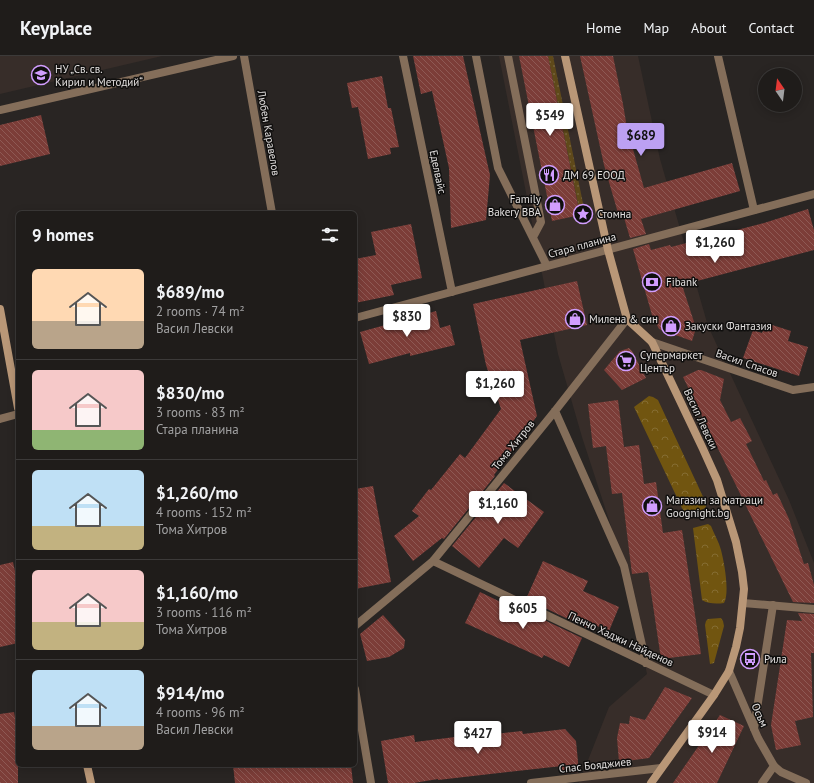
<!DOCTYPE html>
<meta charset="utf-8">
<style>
body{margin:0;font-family:"PT Sans",sans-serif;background:#272523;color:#f1f3f6;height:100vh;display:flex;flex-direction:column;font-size:15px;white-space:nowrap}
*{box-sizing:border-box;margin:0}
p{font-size:13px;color:#a1a1a2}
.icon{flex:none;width:22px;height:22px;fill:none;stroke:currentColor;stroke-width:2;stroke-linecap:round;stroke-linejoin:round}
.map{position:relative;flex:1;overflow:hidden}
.side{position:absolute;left:16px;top:155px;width:341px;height:556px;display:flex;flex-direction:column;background:#1f1c1a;border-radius:6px;box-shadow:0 2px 10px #0003,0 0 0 1px #3c3a39}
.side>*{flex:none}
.needle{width:26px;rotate:346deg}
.controls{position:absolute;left:758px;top:12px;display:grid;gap:8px}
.controls a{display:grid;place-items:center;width:44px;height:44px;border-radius:50%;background:#1f1c1a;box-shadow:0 2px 10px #0003,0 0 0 1px #3c3a39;font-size:20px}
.price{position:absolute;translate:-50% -34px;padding:0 9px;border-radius:4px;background:#fff;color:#222;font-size:13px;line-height:26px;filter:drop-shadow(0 1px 2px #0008)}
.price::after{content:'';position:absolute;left:50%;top:24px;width:12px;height:9px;margin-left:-6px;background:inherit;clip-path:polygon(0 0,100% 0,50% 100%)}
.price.active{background:#bca0f2;color:#111}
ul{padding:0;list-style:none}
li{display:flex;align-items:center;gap:12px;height:100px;padding:0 16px}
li+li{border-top:1px solid #3c3a39}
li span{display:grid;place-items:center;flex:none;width:112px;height:80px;border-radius:6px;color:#555}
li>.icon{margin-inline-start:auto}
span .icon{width:48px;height:48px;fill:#fffc;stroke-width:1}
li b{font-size:17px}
h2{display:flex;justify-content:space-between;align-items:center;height:48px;padding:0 16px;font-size:17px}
header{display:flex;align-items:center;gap:24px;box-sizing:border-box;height:56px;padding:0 20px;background:#1f1c1a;border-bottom:1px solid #3c3a39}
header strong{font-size:19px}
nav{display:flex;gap:22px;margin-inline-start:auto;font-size:14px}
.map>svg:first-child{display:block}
.built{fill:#372d29}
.grass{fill:url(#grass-dots)}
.forest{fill:url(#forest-crowns)}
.building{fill:url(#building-back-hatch)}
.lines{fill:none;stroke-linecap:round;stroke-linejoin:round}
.lane{stroke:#846e5a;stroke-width:8}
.street{stroke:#846e5a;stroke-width:8}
.secondary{stroke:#b99777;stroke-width:8}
.labels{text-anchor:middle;stroke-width:3;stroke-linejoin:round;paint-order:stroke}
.poi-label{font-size:11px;fill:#e2dfde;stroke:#100f0e;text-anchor:start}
.street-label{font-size:11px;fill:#e2dfde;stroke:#100f0e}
</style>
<header>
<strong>Keyplace</strong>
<nav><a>Home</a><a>Map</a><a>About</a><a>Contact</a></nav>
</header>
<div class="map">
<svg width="814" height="727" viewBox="0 0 814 727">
<defs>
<pattern id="grass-dots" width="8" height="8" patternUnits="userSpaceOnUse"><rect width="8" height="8" fill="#5f491a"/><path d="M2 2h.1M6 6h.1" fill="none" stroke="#76633b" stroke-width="1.8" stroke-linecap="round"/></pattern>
<pattern id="forest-crowns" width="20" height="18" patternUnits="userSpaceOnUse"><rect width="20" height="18" fill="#715510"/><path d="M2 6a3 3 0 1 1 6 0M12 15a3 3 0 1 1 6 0" fill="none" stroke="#856d32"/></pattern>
<pattern id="building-back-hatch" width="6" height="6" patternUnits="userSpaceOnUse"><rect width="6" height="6" fill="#7c3d38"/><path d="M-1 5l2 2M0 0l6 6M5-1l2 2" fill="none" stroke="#8e5954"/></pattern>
</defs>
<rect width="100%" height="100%" fill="#292523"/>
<path class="built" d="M0 0H162L0 38Z
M499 0H638L660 103 708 270 789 444 814 507V727H579L609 651 647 618 624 510 582 381 558 298Z"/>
<path class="grass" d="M548 0H553L587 167 582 168Z"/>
<path class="forest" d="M649 340 653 341 658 344 705 445 706 451C701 456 692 458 685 457L682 452 634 351Z
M708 468 711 470C714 478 719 486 721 494 724 506 730 536 724 547 717 548 708 548 702 544L693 472Z
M721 562 723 565 724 570 714 607 710 608 705 569 706 565 708 563Z"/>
<path class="building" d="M413 0H463L490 119 486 164 451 172 449 112 432 35 421 38Z
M519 0H548L580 159 552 165Z
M580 0H613L623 48 627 72 644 132 732 107 740 135 641 163 646 178 630 182 622 155 618 157 604 109Z
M382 20 388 52H391L399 91 390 92 391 98 368 103 358 51 352 52 347 27Z
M41 59 50 98 0 110V69Z
M808 153 814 174V194L682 229 696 272 692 285 659 273 652 259 633 193 649 188 651 194 670 189 671 191 764 167Z
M411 168 422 222 391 229 394 239 355 247V203L376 199 371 176Z
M577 225 587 269 520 284 537 360 494 419 495 420 444 483 442 482 413 505 394 480 419 460 412 455 429 433 431 434 460 398 465 402 501 353 486 309 473 248Z
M436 255 440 272 450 269 455 289 410 300V297L369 308 360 276Z
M766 267 791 275 788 285 808 291 799 320 743 302 753 274 762 277Z
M629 292 632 295 646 322 622 334 604 314 620 295Z
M698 314H701L724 323 720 344 731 366 740 362 752 385 746 388 764 425 766 424 773 439 777 437 789 463 804 508 808 507 814 529V547L793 546 683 321Z
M618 344 624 391 639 389 644 428 656 426 663 477 682 474 701 598 661 603 648 516 632 518 622 437 612 438 606 390 593 392 588 348Z
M504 427 544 456 518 492 504 482 479 512 452 490Z
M373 430 391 526 355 533V433Z
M543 505 588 525 583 535 619 551 609 575 590 567 587 572 526 543Z
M13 506 18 529V587L0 591V509Z
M480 536 517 554 521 555V553L582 582 569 611 544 599 542 602 465 567Z
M798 557 814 558V597H811L813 661 795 665 801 689 776 694 771 669 787 564 802 565Z
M383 559 405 584 404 592 389 601 367 605 360 578Z
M665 631 692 642 649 702 619 706 617 682 620 667 629 668 630 660 645 664Z
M14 656 18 677V727H0V658Z
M720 659 744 670 717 727H673Z
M565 673 576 685 579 716 562 718V710L438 724V723L414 727H388L381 685 414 679 415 686 487 677V679L522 675 523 678Z
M233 709H257V712L286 709H351L353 727H235Z"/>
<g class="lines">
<path class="lane" d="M476 0 498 112 547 210
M508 0 541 166 533 181
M718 0 754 154
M754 672 773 549
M774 710 781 716 806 727"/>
<path class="street" d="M244 0 272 157
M403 0 452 236
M0 54 233 0
M355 262 814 138
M652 286 793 334 814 331
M555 355 624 510 646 607
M0 363 18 358
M433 505 714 639
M743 547 814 553
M355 570 433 505 555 355 627 263
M729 615 758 682 774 710 762 727
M355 633 371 727
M531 727 661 712"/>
<path class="secondary" d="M565 0 608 194 627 263 652 286 703 393 717 424 736 486 742 516 744 533 740 572 736 591 729 615 714 639 651 727
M0 253 18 352
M87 709 91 727"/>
</g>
<defs>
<symbol id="school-ring" viewBox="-11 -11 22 22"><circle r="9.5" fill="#100f0e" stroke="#d19dfe" stroke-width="1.5"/><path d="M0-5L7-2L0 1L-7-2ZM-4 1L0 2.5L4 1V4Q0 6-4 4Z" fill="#d19dfe"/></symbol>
<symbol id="restaurant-ring" viewBox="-11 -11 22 22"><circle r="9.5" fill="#100f0e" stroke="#d19dfe" stroke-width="1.5"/><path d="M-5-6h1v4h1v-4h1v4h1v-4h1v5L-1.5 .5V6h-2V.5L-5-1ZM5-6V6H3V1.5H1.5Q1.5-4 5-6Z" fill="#d19dfe"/></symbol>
<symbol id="shop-ring" viewBox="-11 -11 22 22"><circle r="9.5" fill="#100f0e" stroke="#d19dfe" stroke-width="1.5"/><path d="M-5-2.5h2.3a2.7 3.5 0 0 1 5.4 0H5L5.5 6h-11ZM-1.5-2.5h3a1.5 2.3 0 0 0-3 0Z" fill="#d19dfe"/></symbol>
<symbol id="sight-ring" viewBox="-11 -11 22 22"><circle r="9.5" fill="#100f0e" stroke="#d19dfe" stroke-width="1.5"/><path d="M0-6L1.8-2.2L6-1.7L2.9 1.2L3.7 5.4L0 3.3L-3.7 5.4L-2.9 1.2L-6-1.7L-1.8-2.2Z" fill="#d19dfe"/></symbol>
<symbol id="bank-ring" viewBox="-11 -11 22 22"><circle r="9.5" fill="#100f0e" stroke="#d19dfe" stroke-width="1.5"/><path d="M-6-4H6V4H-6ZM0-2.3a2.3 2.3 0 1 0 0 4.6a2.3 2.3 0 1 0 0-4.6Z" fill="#d19dfe"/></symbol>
<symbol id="supermarket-ring" viewBox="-11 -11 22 22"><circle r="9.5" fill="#100f0e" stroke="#d19dfe" stroke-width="1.5"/><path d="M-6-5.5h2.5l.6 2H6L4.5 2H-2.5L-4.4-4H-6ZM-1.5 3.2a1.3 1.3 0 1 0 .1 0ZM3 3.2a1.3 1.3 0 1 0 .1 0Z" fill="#d19dfe"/></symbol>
<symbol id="bus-ring" viewBox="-11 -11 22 22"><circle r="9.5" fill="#100f0e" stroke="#d19dfe" stroke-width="1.5"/><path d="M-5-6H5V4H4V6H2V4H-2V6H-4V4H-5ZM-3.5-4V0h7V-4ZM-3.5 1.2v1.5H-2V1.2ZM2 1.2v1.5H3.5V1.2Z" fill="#d19dfe"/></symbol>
</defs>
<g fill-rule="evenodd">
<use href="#school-ring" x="30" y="8" width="22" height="22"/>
<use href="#restaurant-ring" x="538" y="108" width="22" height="22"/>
<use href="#shop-ring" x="544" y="138" width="22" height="22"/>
<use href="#sight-ring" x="572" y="147" width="22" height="22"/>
<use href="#bank-ring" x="641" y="215" width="22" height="22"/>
<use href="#shop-ring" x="564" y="252" width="22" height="22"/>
<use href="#shop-ring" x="660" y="259" width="22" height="22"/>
<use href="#supermarket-ring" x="615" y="294" width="22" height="22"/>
<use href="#shop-ring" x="641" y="439" width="22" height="22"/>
<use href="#bus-ring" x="739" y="592" width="22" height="22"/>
</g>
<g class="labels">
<g class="poi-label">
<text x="55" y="17">НУ „Св. св.<tspan x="55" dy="13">Кирил и Методий“</tspan></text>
<text x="563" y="123">ДМ 69 ЕООД</text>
<text x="541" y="147" text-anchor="end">Family<tspan x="541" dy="13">Bakery BBA</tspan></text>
<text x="597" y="162">Стомна</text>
<text x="666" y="230">Fibank</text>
<text x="589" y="267">Милена &amp; син</text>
<text x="685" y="274">Закуски Фантазия</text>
<text x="640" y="303">Супермаркет<tspan x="640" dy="13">Център</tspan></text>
<text x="666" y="448">Магазин за матраци<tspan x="666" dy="13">Goognight.bg</tspan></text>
<text x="764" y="607">Рила</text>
</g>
<g class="street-label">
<text transform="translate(269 77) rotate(80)" y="4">Любен Каравелов</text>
<text transform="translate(438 116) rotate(78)" y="4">Еделвайс</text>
<text transform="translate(582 189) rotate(-15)" y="4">Стара планина</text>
<text transform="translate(747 307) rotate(19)" y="4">Васил Спасов</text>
<text transform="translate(701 363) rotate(65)" y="4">Васил Левски</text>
<text transform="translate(513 389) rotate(-51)" y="4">Тома Хитров</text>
<text transform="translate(621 583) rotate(25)" y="4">Пенчо Хаджи Найденов</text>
<text transform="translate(760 659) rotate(66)" y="4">Осъм</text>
<text transform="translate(595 709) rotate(-6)" y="4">Спас Бояджиев</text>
</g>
</g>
</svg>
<div class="controls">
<a><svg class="needle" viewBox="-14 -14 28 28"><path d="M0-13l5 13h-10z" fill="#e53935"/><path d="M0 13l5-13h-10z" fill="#a1a1a2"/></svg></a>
</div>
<b class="price" style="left:550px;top:81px">$549</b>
<b class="price active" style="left:641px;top:101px">$689</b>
<b class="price" style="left:715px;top:208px">$1,260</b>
<b class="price" style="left:407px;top:282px">$830</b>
<b class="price" style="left:495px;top:349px">$1,260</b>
<b class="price" style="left:498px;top:469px">$1,160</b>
<b class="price" style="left:523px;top:574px">$605</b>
<b class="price" style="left:712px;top:698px">$914</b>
<b class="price" style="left:478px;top:699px">$427</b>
<section class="side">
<h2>9 homes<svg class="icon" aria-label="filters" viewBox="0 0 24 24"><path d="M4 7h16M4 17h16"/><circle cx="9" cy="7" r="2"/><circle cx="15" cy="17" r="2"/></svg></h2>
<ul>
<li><span style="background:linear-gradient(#ffd9b3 65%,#b9a48a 0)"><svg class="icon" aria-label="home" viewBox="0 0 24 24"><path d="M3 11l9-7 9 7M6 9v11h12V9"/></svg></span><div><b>$689/mo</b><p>2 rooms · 74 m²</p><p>Васил Левски</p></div></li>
<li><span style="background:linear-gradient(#f6c9c9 75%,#8fb573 0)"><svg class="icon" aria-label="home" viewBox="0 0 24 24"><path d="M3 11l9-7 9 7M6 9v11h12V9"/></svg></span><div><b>$830/mo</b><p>3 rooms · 83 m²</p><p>Стара планина</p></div></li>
<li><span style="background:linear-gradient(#bfe0f5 70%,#c2b280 0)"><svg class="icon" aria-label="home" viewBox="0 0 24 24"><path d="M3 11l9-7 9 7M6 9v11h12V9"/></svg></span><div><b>$1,260/mo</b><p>4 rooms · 152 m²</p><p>Тома Хитров</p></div></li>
<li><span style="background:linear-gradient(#f6c9c9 65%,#c2b280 0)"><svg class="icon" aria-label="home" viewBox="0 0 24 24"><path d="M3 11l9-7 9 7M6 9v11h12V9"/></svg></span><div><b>$1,160/mo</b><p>3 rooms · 116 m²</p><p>Тома Хитров</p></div></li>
<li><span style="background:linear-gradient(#bfe0f5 70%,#b9a48a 0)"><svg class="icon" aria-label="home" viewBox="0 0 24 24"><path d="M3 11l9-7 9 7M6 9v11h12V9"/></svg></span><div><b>$914/mo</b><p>4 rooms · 96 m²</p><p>Васил Левски</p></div></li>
</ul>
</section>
</div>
